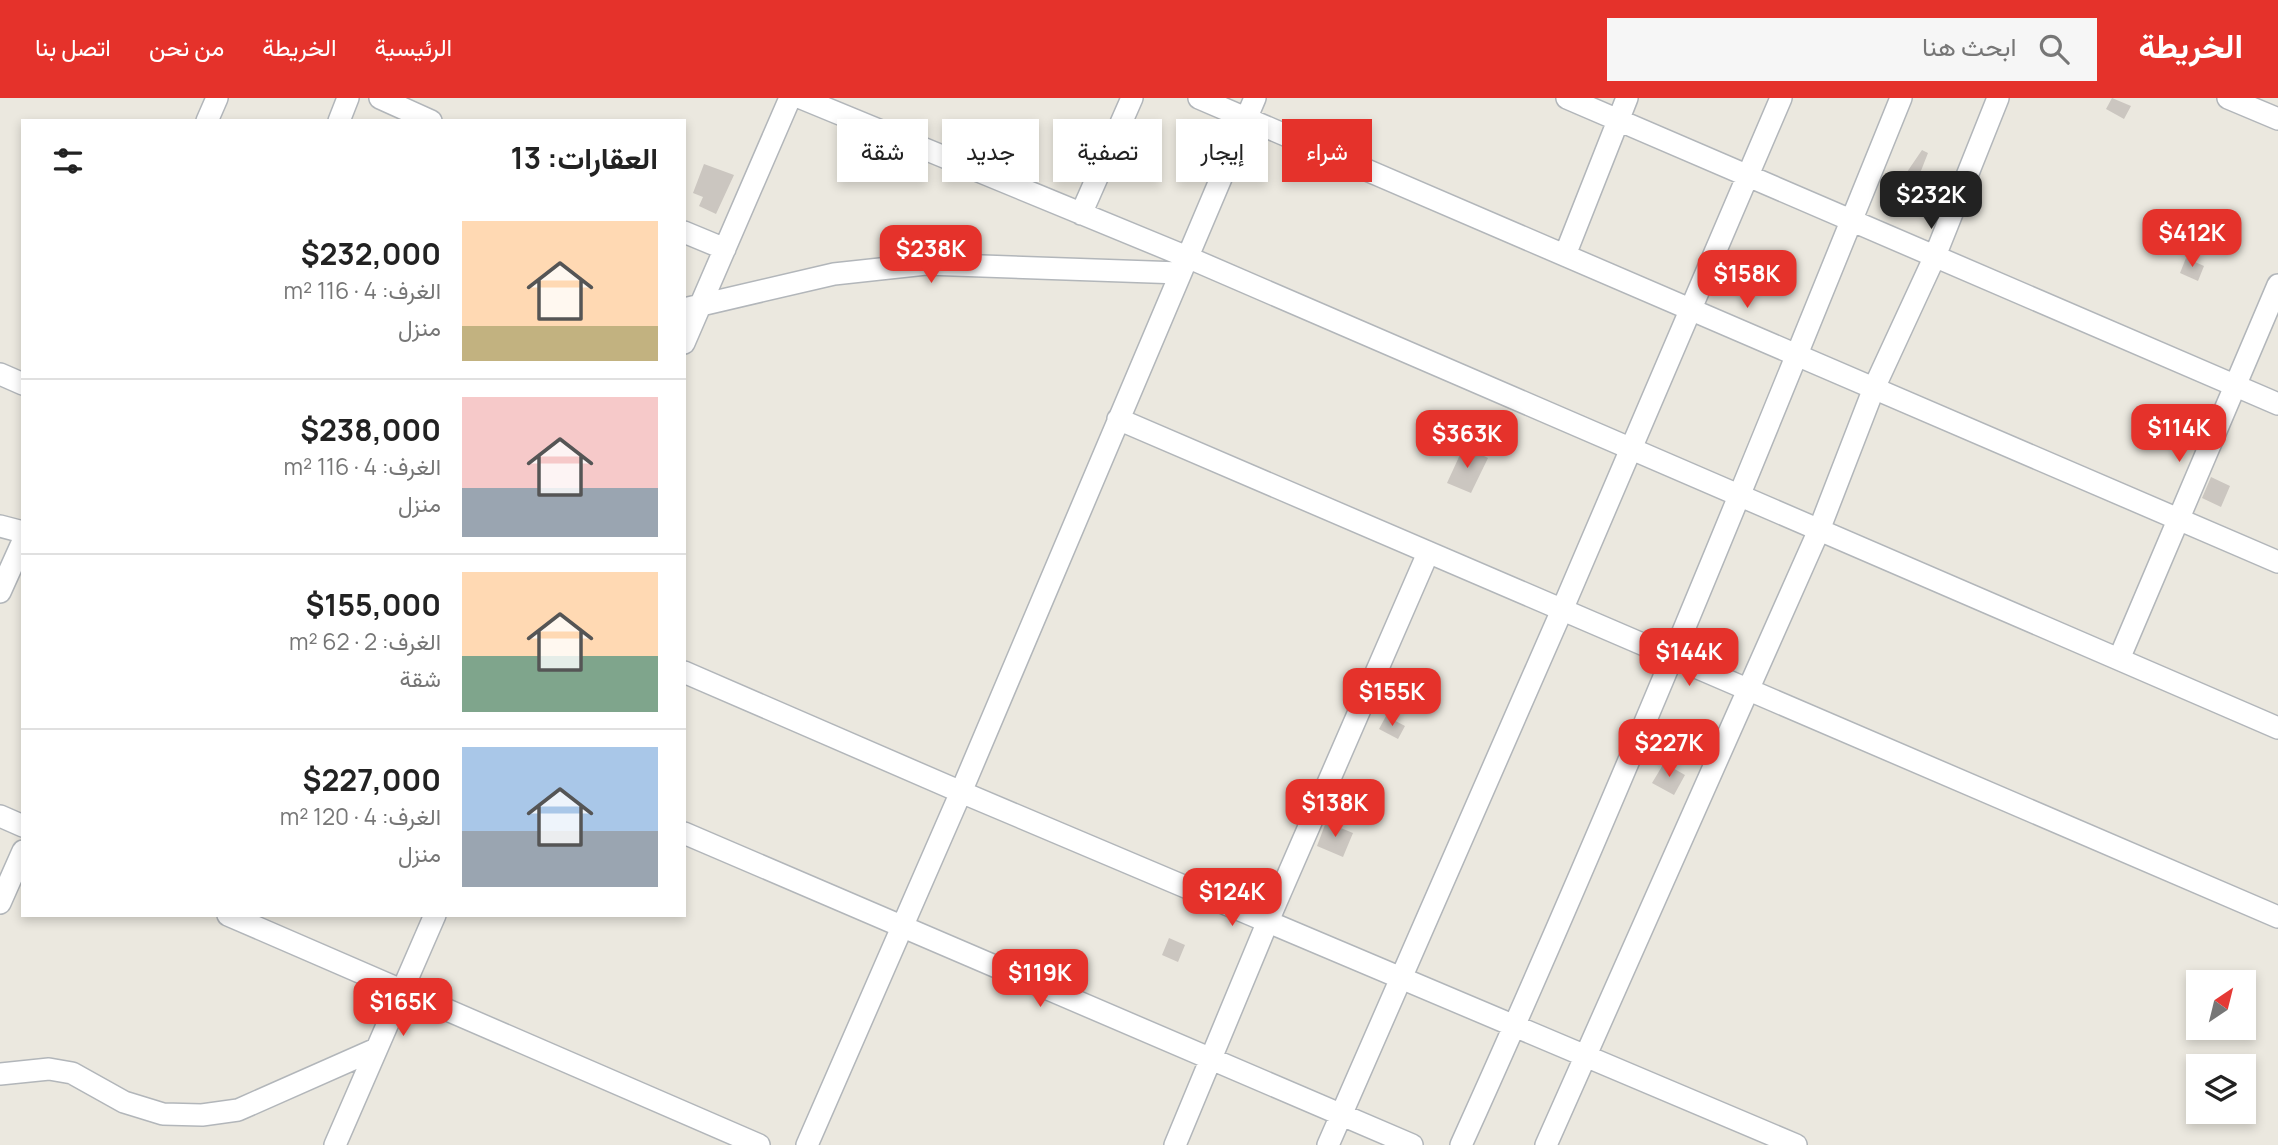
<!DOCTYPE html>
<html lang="ar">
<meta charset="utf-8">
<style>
body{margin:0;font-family:Manrope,Vazirmatn,sans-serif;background:#f6f6f6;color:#222;direction:rtl;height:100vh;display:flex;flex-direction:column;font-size:26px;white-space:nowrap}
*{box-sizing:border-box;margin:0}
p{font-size:23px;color:#767676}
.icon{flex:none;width:38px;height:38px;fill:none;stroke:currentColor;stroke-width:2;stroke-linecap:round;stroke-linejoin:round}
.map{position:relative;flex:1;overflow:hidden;direction:ltr}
.side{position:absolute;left:21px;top:21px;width:665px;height:798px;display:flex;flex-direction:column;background:#fff;border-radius:0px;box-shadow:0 4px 10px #0003;direction:rtl}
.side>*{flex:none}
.banner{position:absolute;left:707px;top:21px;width:665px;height:63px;direction:rtl;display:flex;gap:14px}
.needle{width:46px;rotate:35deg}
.controls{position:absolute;left:2186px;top:872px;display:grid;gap:14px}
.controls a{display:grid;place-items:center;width:70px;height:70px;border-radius:0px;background:#fff;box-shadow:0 4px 10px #0003;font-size:35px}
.price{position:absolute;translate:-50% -60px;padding:0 16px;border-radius:14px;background:#e5322b;color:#fff;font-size:23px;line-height:46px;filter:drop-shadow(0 2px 4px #0008)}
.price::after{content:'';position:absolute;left:50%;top:42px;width:21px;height:16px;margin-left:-10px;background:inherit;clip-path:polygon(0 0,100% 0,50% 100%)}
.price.active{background:#222;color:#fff}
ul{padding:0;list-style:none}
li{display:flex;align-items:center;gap:21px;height:175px;padding:0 28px}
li+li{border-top:2px solid #e0e0e0}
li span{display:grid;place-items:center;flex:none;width:196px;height:140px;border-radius:0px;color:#555}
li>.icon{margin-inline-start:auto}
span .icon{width:84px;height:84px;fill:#fffc;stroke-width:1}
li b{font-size:30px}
h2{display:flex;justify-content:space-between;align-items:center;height:84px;padding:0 28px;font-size:30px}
.chip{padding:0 24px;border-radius:0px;background:#fff;box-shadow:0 4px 10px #0003;font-size:24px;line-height:63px}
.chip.active{background:#e5322b;color:#fff}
header{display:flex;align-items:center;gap:42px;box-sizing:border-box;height:98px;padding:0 35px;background:#e5322b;color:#fff}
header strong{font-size:33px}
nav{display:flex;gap:38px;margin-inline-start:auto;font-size:24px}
.search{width:490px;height:63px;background:#f6f6f6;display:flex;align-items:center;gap:18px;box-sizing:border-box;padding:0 24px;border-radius:0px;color:#767676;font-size:26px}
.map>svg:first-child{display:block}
.building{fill:#cbc6c0}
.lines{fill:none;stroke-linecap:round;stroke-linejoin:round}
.minor-casing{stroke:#b2b6ba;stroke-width:24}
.minor{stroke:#fff;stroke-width:21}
</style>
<header>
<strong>الخريطة</strong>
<div class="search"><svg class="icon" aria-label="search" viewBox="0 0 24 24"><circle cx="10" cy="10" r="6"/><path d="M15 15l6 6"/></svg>ابحث هنا</div>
<nav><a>الرئيسية</a><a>الخريطة</a><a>من نحن</a><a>اتصل بنا</a></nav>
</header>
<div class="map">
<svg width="2278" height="1047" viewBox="0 0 2278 1047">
<rect width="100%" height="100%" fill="#ebe8df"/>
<path class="building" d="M2112 0 2131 8 2124 21 2106 11Z
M1922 52 1928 55 1915 88 1918 91 1907 106 1892 96Z
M704 66 734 77 716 116 699 108 703 99 693 95Z
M2186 160 2204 168 2198 183 2180 175Z
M1464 348 1488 360 1471 395 1447 385Z
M2211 379 2230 388 2221 409 2202 400Z
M1386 618 1405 628 1398 641 1379 631Z
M1664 665 1685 677 1674 697 1652 685Z
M1326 724 1353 735 1343 759 1317 748Z
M1169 840 1185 847 1178 864 1162 857Z"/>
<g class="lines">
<defs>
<path id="minor" d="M380 0 431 23
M801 0 1187 159 2278 630
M1199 0 2278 464
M1567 0 2278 306
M2228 0 2278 21
M207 23 217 0
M339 23 348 0
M1081 116 1132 0
M684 134 725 151
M1565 157 1627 0
M684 211 834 176 926 166 1180 175
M684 245 790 0
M0 276 23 286
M1118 321 2278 819
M0 428 23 434
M0 494 23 443
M2119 561 2278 187
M684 574 961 694 1796 1047
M0 718 23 728
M684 735 1412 1047
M0 805 23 753
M228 817 759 1047
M0 976 49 971 72 975 124 1004 163 1016 202 1017 238 1012 376 951
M335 1047 435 817
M807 1047 961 694 1255 0
M1175 1047 1268 823 1428 455
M1328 1047 1562 512 1781 0
M1461 1047C1617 702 1759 351 1901 0
M1546 1047 1819 432 1874 290 1935 158 1998 0"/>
</defs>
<use href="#minor" class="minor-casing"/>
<use href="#minor" class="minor"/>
</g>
</svg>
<div class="controls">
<a><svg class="needle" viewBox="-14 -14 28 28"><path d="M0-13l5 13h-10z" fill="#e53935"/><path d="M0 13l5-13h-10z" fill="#767676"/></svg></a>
<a><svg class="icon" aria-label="layers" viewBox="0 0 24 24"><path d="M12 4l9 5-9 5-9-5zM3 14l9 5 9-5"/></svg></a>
</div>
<b class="price active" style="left:1931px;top:133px">$232K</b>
<b class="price" style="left:2192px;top:171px">$412K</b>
<b class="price" style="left:931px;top:187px">$238K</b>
<b class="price" style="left:1747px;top:212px">$158K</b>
<b class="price" style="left:2179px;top:366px">$114K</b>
<b class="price" style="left:1467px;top:372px">$363K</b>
<b class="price" style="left:1689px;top:590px">$144K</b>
<b class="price" style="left:1392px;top:630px">$155K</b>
<b class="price" style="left:1669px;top:681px">$227K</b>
<b class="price" style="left:1335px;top:741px">$138K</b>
<b class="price" style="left:1232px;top:830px">$124K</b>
<b class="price" style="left:1040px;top:911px">$119K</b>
<b class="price" style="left:403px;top:940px">$165K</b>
<div class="banner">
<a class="chip active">شراء</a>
<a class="chip">إيجار</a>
<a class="chip">تصفية</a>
<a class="chip">جديد</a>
<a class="chip">شقة</a>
</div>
<section class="side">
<h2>العقارات: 13<svg class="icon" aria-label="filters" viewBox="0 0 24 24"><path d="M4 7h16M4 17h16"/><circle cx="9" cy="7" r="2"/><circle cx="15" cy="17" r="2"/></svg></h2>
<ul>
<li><span style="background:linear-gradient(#ffd9b3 75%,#c2b280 0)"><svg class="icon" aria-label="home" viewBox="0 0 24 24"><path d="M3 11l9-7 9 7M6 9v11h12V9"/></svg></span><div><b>$232,000</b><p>الغرف: 4 · 116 m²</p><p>منزل</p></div></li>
<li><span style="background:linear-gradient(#f6c9c9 65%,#9aa5b1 0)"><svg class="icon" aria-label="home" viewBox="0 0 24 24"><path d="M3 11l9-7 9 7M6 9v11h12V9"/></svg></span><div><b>$238,000</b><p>الغرف: 4 · 116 m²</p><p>منزل</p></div></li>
<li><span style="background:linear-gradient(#ffd9b3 60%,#7fa58c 0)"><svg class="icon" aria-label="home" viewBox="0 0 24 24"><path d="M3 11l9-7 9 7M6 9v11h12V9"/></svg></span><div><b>$155,000</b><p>الغرف: 2 · 62 m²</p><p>شقة</p></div></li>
<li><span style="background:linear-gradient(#a9c7e8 60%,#9aa5b1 0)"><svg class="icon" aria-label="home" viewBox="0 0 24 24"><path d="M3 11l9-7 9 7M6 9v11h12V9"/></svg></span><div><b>$227,000</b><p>الغرف: 4 · 120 m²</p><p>منزل</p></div></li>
</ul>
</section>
</div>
